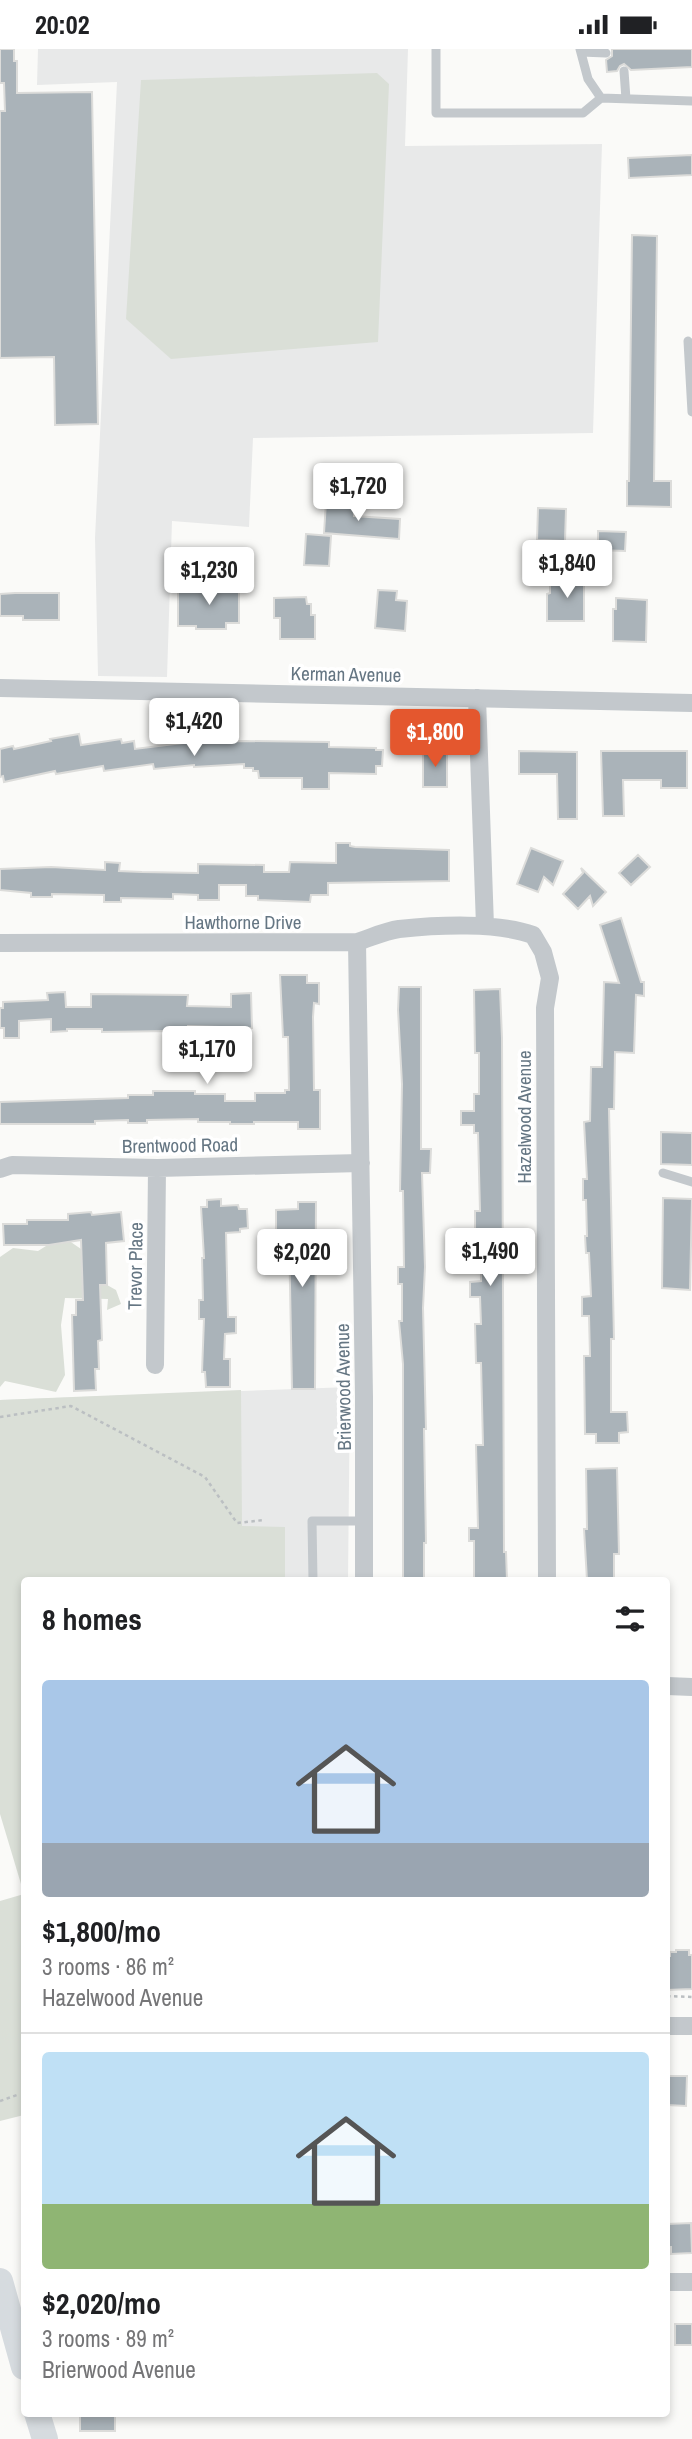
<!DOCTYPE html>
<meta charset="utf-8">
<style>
body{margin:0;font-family:"Archivo Narrow",sans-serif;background:#f6f6f6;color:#202124;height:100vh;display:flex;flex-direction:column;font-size:26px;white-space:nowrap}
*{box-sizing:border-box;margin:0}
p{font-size:23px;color:#757577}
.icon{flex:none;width:38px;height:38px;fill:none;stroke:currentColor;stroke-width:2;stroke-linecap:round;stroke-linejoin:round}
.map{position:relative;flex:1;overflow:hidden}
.side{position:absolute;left:21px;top:1528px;width:649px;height:840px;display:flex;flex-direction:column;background:#fff;border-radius:7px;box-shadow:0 4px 10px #0003}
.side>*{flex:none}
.price{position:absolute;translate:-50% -60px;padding:0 16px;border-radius:7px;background:#fff;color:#222;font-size:23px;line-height:46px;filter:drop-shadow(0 2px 4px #0008)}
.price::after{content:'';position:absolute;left:50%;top:42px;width:21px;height:16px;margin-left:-10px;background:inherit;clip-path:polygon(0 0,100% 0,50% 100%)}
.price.on{background:#e4572e;color:#fff}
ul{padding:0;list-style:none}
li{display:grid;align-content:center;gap:14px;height:371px;padding:0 21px}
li+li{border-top:2px solid #e0e0e0}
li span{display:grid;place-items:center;height:217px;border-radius:7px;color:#555}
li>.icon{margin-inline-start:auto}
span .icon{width:126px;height:126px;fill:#fffc;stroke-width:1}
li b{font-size:30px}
h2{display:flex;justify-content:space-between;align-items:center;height:84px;padding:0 21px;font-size:30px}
.status{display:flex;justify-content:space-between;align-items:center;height:49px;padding:0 35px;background:#fff;direction:ltr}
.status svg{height:19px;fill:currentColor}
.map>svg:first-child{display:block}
.built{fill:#e8e9e9}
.green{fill:#dadfd7}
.building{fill:#aab3b9;stroke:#dcdcda;stroke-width:2}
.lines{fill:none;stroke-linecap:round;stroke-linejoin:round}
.path{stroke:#bbbfc2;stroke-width:2.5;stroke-dasharray:3.5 3.5;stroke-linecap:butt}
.lane{stroke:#c3c8cc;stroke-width:9}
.street{stroke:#c3c8cc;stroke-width:18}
.secondary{stroke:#d6dbdf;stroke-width:26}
.labels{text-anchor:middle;stroke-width:7;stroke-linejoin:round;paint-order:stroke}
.street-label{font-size:19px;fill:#657683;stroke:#fff}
</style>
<div class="status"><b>20:02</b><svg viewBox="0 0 49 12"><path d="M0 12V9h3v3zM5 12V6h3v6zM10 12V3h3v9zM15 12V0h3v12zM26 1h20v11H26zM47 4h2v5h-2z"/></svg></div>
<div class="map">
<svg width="692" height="2390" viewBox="0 0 692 2390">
<rect width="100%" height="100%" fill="#fafaf8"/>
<path class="built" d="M38 0H408L405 97 602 95 593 384 253 389 249 478 172 472 167 628 98 627 95 489 117 33 37 36Z
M350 1338 348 1531H24V1736L0 1739V1351Z"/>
<path class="green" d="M377 24 389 35 378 293 171 310 126 270 141 31Z
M62 1187 81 1200 83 1237 107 1236 116 1241 121 1255 107 1261 108 1250 65 1249 61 1276 65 1326 56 1343 5 1332 0 1338V1208L13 1199 38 1202Z
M241 1341 242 1477 285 1478V1531H24V2066L0 2072V1852L24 1845 0 1765V1351Z"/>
<path class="building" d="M0 0H14V12H17V44L92 43 98 375 55 376 54 308 0 309V62H5L4 34H0Z
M612 0H692V18L631 21 624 15 620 17 617 22 607 23 606 11 612 7Z
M692 106V126L629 129 628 109Z
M632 186 657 187 654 432H671V458L627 457V432H629Z
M326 453 354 455V467L400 470 399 490 324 484Z
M538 459 566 460 565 492 537 491Z
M598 482 626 483 625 502 598 501Z
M306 485 331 487 329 517 304 516Z
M566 527H584V572H547V545L550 544V534H566Z
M212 534H239V574H226V580H196V577H178V540L212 541Z
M378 541 397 542 396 551 407 552 405 582 375 579Z
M15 544H59V571H23V567H0V545Z
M306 548 307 555H311V566H315V590H280V569H274V549Z
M616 549 647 551 646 593 613 592V560H616Z
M79 685 81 696 121 690 122 694 134 692 135 700 183 694 245 692 329 693V698L376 699V701H383L382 717H376V725L329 724V740H302V729H259L258 722H253V719H244V715L194 718V716L154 720 153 715 104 722 103 717 56 725 55 722 4 733 3 727 0 728V700L13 697 14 700 51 692 50 690Z
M423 702H447V738H423Z
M519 702 577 703V770H558L557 725H519Z
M601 702H687V739H661V731H623L624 767H603Z
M336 794H350V797L355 798 449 801V832L328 834V846H311L310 853 258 851V847H246V836H219V851H198V846L173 845V850L121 849V853H104V846L52 845V848H31V844L0 841V820L51 818 105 821V813L120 814 119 822 142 823 198 824V815L264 816V823H289L290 813 336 814Z
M531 799 563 812 553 836 544 828 538 843 517 835Z
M638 806 650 818 631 836 619 824Z
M581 819 606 843 593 857 590 847 578 860 563 845 583 824Z
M621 869 641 933H644V947L636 946 634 1004 615 1003 614 1060H609L614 1290H611V1363H627L628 1383 619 1384V1394H596V1385H585L584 1307H590L589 1267H582V1248L591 1247 589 1204H586L585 1187H587L586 1151H583V1130H587L584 1073 590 1072 591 1018H602L604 933 619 934 600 876Z
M280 926H307V934H319V955L314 954 313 968 314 1041H320V1080H298V1073H254V1075H230V1073H198V1070L147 1071V1074H128V1071L95 1072V1075H0V1053L128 1049V1046H153V1042H195V1045H225V1052H255V1044H285V1041H289L288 988H283Z
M399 938H421V1100H431L430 1124H422L425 1218 423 1259 426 1380H424L426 1494H424V1531H403V1315L399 1272H402V1235H398V1218H404L403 1142H400L402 1035 398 961Z
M500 940 502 989 504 1503H506L507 1531H474V1492H469V1479H478L476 1396H483L481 1314H476L475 1275H481L480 1248H470V1233L481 1232V1199H475V1162H480L478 1084H474V1076H461V1062H474V1045H479V1004H475L474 941Z
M65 943 66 958H91V945L188 946 187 957 231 958V945L251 944 252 979 218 980V978L188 977V987L169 986V982L102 983V980H67V982L51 983V970L19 972V989H4V979H0V959H3V953L48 951 47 944Z
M661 1083 692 1084V1116L661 1115Z
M663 1149 692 1150 690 1241 662 1239Z
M221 1150V1157L238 1156 239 1160H247L248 1179 240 1180V1183L226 1184 228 1268H236V1284L225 1285 224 1310H230V1338H206L205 1323H202L204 1270H199V1251H203L202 1209H204L201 1158H207V1151Z
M298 1153H316L315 1340H292L289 1185H276V1161L298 1160Z
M91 1163 92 1166 121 1163 124 1192 106 1194 107 1236H100L102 1291 98 1292 99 1320H95L96 1341 74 1342 72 1266H76V1251H83L81 1191 49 1196H4L3 1175H27V1171H68V1165Z
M617 1419 619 1505H614V1531H587L584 1480H587L586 1420Z
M676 1901H689V1906H692V1940L667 1941V1907H670V1903H676Z
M667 2027H687L686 2057 667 2056Z
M691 2174 692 2204 671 2205V2198H667V2175Z
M675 2275H692V2296H675Z
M80 2364H115V2382H80Z"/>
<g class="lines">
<path class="path" d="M0 1368 71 1357 205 1428 237 1474 264 1471
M667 1947 692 1948
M0 2052 17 2046"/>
<path class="lane" d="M436 0V64H583L601 49 588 30 580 0
M581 3 606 4
M624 22 626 50
M601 49 692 52
M688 292 692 363
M663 1124 692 1133
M313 1531 312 1472H365"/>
<path class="street" d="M0 639 692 654
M477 649 485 877
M357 893 364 1348V1531
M0 894 357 893C370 889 385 882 399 880 437 876 498 873 533 886L543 903 550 929 545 959 547 1531
M0 1120 12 1116 157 1119 361 1114
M155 1316 157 1119
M667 1637 692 1638
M667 1977H692
M667 2233H692"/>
<path class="secondary" d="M0 2232 24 2318
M37 2364 45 2390"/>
</g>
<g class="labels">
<g class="street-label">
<text transform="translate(346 625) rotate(1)" y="7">Kerman Avenue</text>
<text x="243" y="880">Hawthorne Drive</text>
<text transform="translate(524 1068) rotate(-90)" y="7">Hazelwood Avenue</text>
<text transform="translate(180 1096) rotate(-1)" y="7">Brentwood Road</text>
<text transform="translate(135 1217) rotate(-89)" y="7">Trevor Place</text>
<text transform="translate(343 1338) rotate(-91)" y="7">Brierwood Avenue</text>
</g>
</g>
</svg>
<b class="price" style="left:358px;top:474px">$1,720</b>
<b class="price" style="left:567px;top:551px">$1,840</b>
<b class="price" style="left:209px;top:558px">$1,230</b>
<b class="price" style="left:194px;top:709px">$1,420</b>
<b class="price on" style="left:435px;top:720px">$1,800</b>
<b class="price" style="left:207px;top:1037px">$1,170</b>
<b class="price" style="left:490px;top:1239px">$1,490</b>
<b class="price" style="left:302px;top:1240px">$2,020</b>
<section class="side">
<h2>8 homes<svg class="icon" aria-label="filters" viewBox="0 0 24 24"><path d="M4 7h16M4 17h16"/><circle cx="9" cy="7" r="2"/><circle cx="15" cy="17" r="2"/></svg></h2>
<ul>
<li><span style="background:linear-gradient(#a9c7e8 75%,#9aa5b1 0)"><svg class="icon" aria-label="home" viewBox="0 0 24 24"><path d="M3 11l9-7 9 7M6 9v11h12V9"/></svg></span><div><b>$1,800/mo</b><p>3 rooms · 86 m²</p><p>Hazelwood Avenue</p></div></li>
<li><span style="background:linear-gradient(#bfe0f5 70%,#8fb573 0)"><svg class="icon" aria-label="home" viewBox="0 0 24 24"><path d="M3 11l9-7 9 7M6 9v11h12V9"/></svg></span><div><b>$2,020/mo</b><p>3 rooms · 89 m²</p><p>Brierwood Avenue</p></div></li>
</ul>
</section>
</div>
